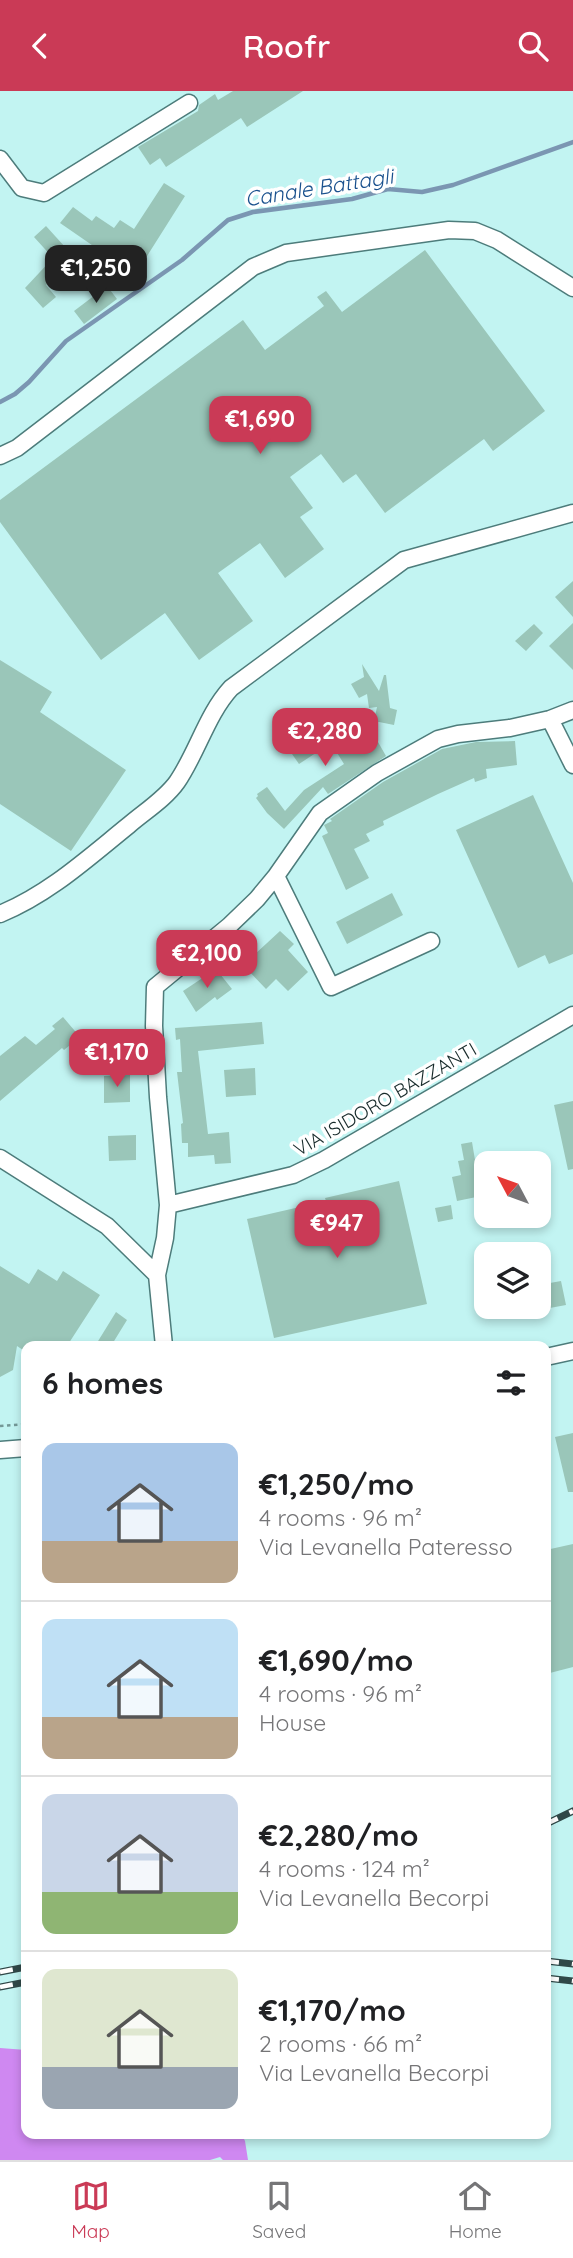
<!DOCTYPE html>
<meta charset="utf-8">
<style>
body{margin:0;font-family:Quicksand,sans-serif;background:#f2f2f2;color:#202124;height:100vh;display:flex;flex-direction:column;font-size:26px;white-space:nowrap}
*{box-sizing:border-box;margin:0}
p{font-size:23px;color:#757577}
.icon{flex:none;width:38px;height:38px;fill:none;stroke:currentColor;stroke-width:2;stroke-linecap:round;stroke-linejoin:round}
.map{position:relative;flex:1;overflow:hidden}
.side{position:absolute;left:21px;top:1250px;width:530px;height:798px;display:flex;flex-direction:column;background:#fff;border-radius:14px;box-shadow:0 4px 10px #0003}
.side>*{flex:none}
.needle{width:46px;rotate:311deg}
.fabs{position:absolute;left:474px;top:1060px;display:grid;gap:14px}
.fabs a{display:grid;place-items:center;width:77px;height:77px;border-radius:14px;background:#fff;box-shadow:0 4px 10px #0003;font-size:35px}
.price{position:absolute;translate:-50% -60px;padding:0 16px;border-radius:14px;background:#ca3a56;color:#fff;font-size:23px;line-height:46px;filter:drop-shadow(0 2px 4px #0008)}
.price::after{content:'';position:absolute;left:50%;top:42px;width:21px;height:16px;margin-left:-10px;background:inherit;clip-path:polygon(0 0,100% 0,50% 100%)}
.price.selected{background:#222;color:#fff}
ul{padding:0;list-style:none}
li{display:flex;align-items:center;gap:21px;height:175px;padding:0 21px}
li+li{border-top:2px solid #e0e0e0}
li span{display:grid;place-items:center;flex:none;width:196px;height:140px;border-radius:14px;color:#555}
li>.icon{margin-inline-start:auto}
span .icon{width:84px;height:84px;fill:#fffc;stroke-width:1}
li b{font-size:30px}
h2{display:flex;justify-content:space-between;align-items:center;height:84px;padding:0 21px;font-size:30px}
header{display:flex;justify-content:space-between;align-items:center;height:91px;padding:0 21px;background:#ca3a56;color:#fff;font-size:32px;font-weight:600}
.dock{display:flex;justify-content:space-around;align-items:center;height:98px;border-top:2px solid #e0e0e0;background:#fff;font-size:19px;color:#757577}
.dock a{display:grid;justify-items:center;gap:4px}
.dock .selected{color:#ca3a56}
.map>svg:first-child{display:block}
.forest{fill:#cf88f1}
.lines{fill:none;stroke-linecap:round;stroke-linejoin:round}
.stream{stroke:#7b96b2;stroke-width:4.5}
.building{fill:#9ac6b9}
.minor-casing{stroke:#4d7c7b;stroke-width:19}
.path{stroke:#749897;stroke-width:2.5;stroke-dasharray:3.5 3.5;stroke-linecap:butt}
.minor{stroke:#fff;stroke-width:16}
.rail-casing{stroke:#304848;stroke-width:7}
.rail{stroke:#fff;stroke-width:4.5;stroke-dasharray:13;stroke-linecap:butt}
.labels{text-anchor:middle;stroke-width:7;stroke-linejoin:round;paint-order:stroke}
.street-label{font-size:19px;fill:#172a2a;stroke:#fff}
.water-label{font-size:21px;font-style:italic;fill:#19508d;stroke:#fff}
</style>
<header><svg class="icon" aria-label="back" viewBox="0 0 24 24"><path d="M15 5l-7 7 7 7"/></svg>Roofr<svg class="icon" aria-label="search" viewBox="0 0 24 24"><circle cx="10" cy="10" r="6"/><path d="M15 15l6 6"/></svg></header>
<div class="map">
<svg width="573" height="2069" viewBox="0 0 573 2069">
<rect width="100%" height="100%" fill="#c2f4f2"/>
<path class="forest" d="M0 1957 26 1959V2042H241L245 2050 248 2069H223L220 2066 210 2069H0Z"/>
<g class="lines">
<path class="stream" d="M0 311 15 303 29 291 66 250 182 169 228 129 253 121 352 108 388 98 422 101 453 94 573 51"/>
</g>
<path class="building" d="M233 0H303L247 36 241 27 166 76 160 67 150 74 138 56 198 20 199 14 215 3 218 9Z
M164 92 185 105 130 192 96 170 102 161 60 132 73 116 92 130 96 125 114 137 120 129 134 138Z
M46 135 75 167 46 194 56 206 43 217 25 197 53 167 34 146Z
M425 159 545 320 493 360 484 348 385 422 356 383 343 392 321 363 290 386 313 417 300 426 324 458 285 487 260 452 218 482 253 530 199 569 165 522 101 569 0 431V409L243 229 265 259 324 215 317 206 326 200 342 221Z
M107 195 117 208 84 233 74 220Z
M573 490V526L555 506Z
M573 532V579L549 555Z
M534 533 543 542 526 560 515 550Z
M0 569 52 601 40 621 126 679 71 760 0 713Z
M362 573 379 600 384 584H386L390 617 397 619 394 634 374 630 377 616 369 617 367 603 359 607 351 593 364 586Z
M327 624 341 645 347 641 355 653 374 644 386 665 328 703 323 696 284 738 267 722 256 707 258 705 257 703 267 696 285 720 304 699 344 673 331 652 299 673 292 663 297 659 295 655 322 638 318 631Z
M515 650 517 674 486 678 487 687 475 691 474 687 438 703 383 730 384 734 366 743 370 750 354 758 369 787 346 799 322 745 328 742 324 734 332 730 330 728 383 691 442 658 476 651Z
M533 704 573 792V863L549 873 545 864 518 877 456 739Z
M392 802 403 824 347 853 336 831Z
M280 840 294 853 288 859 308 881 288 900 276 888 266 898 243 874Z
M216 878 232 898 217 909 215 906 196 921 183 900Z
M63 926 80 946 64 959 62 957 0 1010V965L25 945 36 954 55 938 52 935Z
M262 931 264 953 198 960 208 1043 229 1041 231 1072 215 1073 214 1064 188 1066V1052H182L181 1033 183 1032 177 981H182L180 948 176 949 175 937Z
M255 977 256 1004 226 1006 224 979Z
M130 984V1011L104 1012V985Z
M573 1010V1078L568 1079 554 1014Z
M136 1044V1069L109 1070 108 1045Z
M472 1051 477 1081 485 1079 486 1104 457 1110 452 1086 461 1084 458 1070 464 1069 461 1053Z
M399 1090 427 1213 274 1247 247 1128 326 1110 325 1107Z
M451 1114 453 1128 438 1131 435 1117Z
M0 1175 29 1193 38 1178 57 1190 63 1180 100 1204 67 1255H26V1261L17 1255 13 1279 0 1286Z
M561 1190 566 1214 539 1219V1194Z
M116 1221 127 1229 111 1255H95Z
M573 1342V1401H568L555 1346Z
M573 1453V1576L546 1583V1459Z"/>
<g class="lines">
<defs>
<path id="minor" d="M0 68 22 97 44 102 189 12
M0 365 17 357 253 176 286 162 449 139 475 140 497 149 573 197
M550 628 573 674
M276 785 331 896 431 850
M0 823C49 803 88 767 129 734 144 721 165 708 177 691 197 662 207 623 231 597L404 469 573 422
M0 1067 107 1135 157 1184 164 1255
M168 1114 293 1084 324 1069 573 924
M157 1184 165 1147 168 1114 158 1006 154 935 155 896 229 835 257 808 276 785 320 722 377 682 438 648 458 643 510 637 550 628 573 619
M546 1266 573 1260
M0 1359 26 1357"/>
</defs>
<use href="#minor" class="minor-casing"/>
<path class="path" d="M528 1255 539 1252
M0 1335 26 1333"/>
<use href="#minor" class="minor"/>
<defs>
<path id="rail" d="M546 1733 573 1720
M546 1870 573 1873
M0 1881 26 1876
M546 1887 573 1890
M0 1896 26 1891"/>
</defs>
<use href="#rail" class="rail-casing"/>
<use href="#rail" class="rail"/>
</g>
<g class="labels">
<g class="street-label">
<text transform="translate(385 1008) rotate(-30)" y="7">VIA ISIDORO BAZZANTI</text>
</g>
<g class="water-label">
<text transform="translate(319 97) rotate(-9)" y="7">Canale Battagli</text>
</g>
</g>
</svg>
<div class="fabs">
<a><svg class="needle" viewBox="-14 -14 28 28"><path d="M0-13l5 13h-10z" fill="#e53935"/><path d="M0 13l5-13h-10z" fill="#757577"/></svg></a>
<a><svg class="icon" aria-label="layers" viewBox="0 0 24 24"><path d="M12 4l9 5-9 5-9-5zM3 14l9 5 9-5"/></svg></a>
</div>
<b class="price selected" style="left:96px;top:214px">€1,250</b>
<b class="price" style="left:260px;top:365px">€1,690</b>
<b class="price" style="left:325px;top:677px">€2,280</b>
<b class="price" style="left:207px;top:899px">€2,100</b>
<b class="price" style="left:117px;top:998px">€1,170</b>
<b class="price" style="left:337px;top:1169px">€947</b>
<section class="side">
<h2>6 homes<svg class="icon" aria-label="filters" viewBox="0 0 24 24"><path d="M4 7h16M4 17h16"/><circle cx="9" cy="7" r="2"/><circle cx="15" cy="17" r="2"/></svg></h2>
<ul>
<li><span style="background:linear-gradient(#a9c7e8 70%,#b9a48a 0)"><svg class="icon" aria-label="home" viewBox="0 0 24 24"><path d="M3 11l9-7 9 7M6 9v11h12V9"/></svg></span><div><b>€1,250/mo</b><p>4 rooms · 96 m²</p><p>Via Levanella Pateresso</p></div></li>
<li><span style="background:linear-gradient(#bfe0f5 70%,#b9a48a 0)"><svg class="icon" aria-label="home" viewBox="0 0 24 24"><path d="M3 11l9-7 9 7M6 9v11h12V9"/></svg></span><div><b>€1,690/mo</b><p>4 rooms · 96 m²</p><p>House</p></div></li>
<li><span style="background:linear-gradient(#c9d6e8 70%,#8fb573 0)"><svg class="icon" aria-label="home" viewBox="0 0 24 24"><path d="M3 11l9-7 9 7M6 9v11h12V9"/></svg></span><div><b>€2,280/mo</b><p>4 rooms · 124 m²</p><p>Via Levanella Becorpi</p></div></li>
<li><span style="background:linear-gradient(#dfe7d0 70%,#9aa5b1 0)"><svg class="icon" aria-label="home" viewBox="0 0 24 24"><path d="M3 11l9-7 9 7M6 9v11h12V9"/></svg></span><div><b>€1,170/mo</b><p>2 rooms · 66 m²</p><p>Via Levanella Becorpi</p></div></li>
</ul>
</section>
</div>
<nav class="dock">
<a class="selected"><svg class="icon" aria-label="map" viewBox="0 0 24 24"><path d="M3 6l6-2 6 2 6-2v14l-6 2-6-2-6 2zM9 4v14M15 6v14"/></svg>Map</a>
<a><svg class="icon" aria-label="saved" viewBox="0 0 24 24"><path d="M7 4h10v16l-5-4-5 4z"/></svg>Saved</a>
<a><svg class="icon" aria-label="home" viewBox="0 0 24 24"><path d="M3 11l9-7 9 7M6 9v11h12V9"/></svg>Home</a>
</nav>
